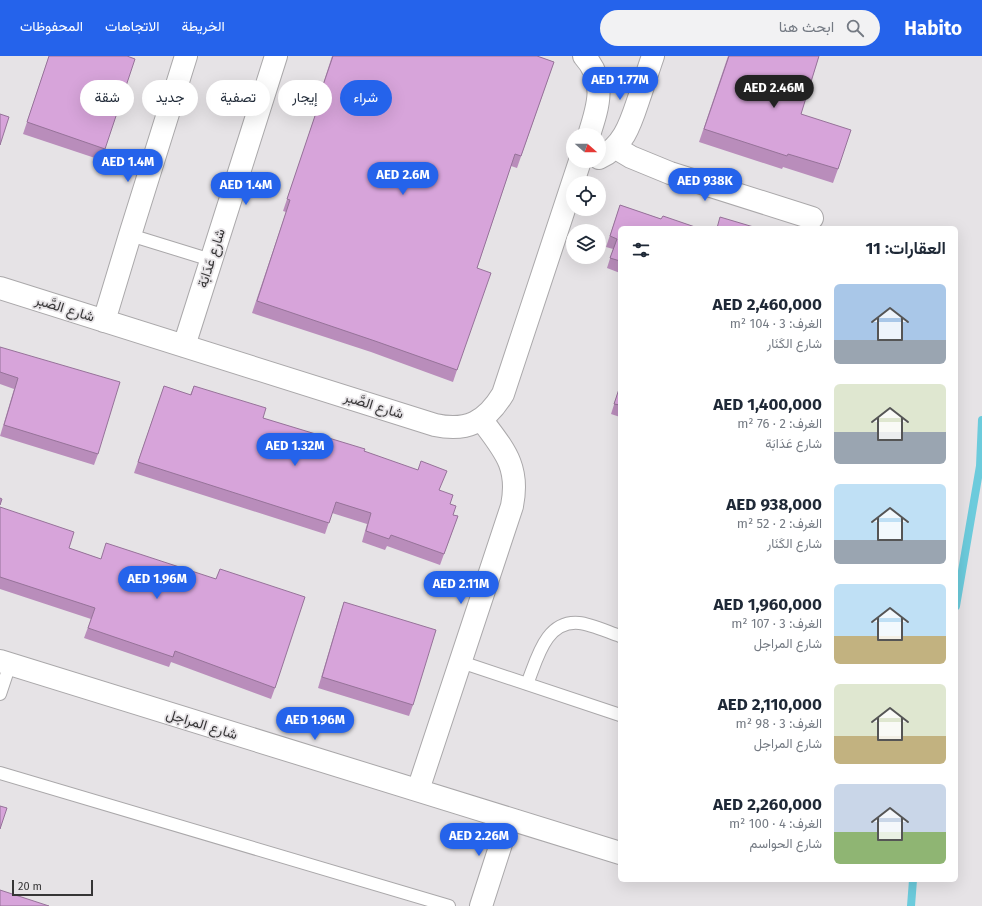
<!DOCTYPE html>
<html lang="ar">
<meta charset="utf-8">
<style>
body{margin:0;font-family:"Fira Sans",Vazirmatn,sans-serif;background:#f2f2f3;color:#1f2937;direction:rtl;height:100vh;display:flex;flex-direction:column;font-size:15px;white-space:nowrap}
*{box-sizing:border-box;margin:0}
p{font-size:13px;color:#747a83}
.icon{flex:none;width:22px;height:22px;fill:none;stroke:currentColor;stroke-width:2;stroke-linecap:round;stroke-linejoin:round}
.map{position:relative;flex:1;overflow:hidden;direction:ltr}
.drawer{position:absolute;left:618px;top:170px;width:340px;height:656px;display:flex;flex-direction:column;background:#fff;border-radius:6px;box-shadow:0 4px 16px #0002;direction:rtl}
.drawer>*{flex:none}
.top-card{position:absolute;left:12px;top:24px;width:380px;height:36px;direction:rtl;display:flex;gap:8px}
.needle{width:26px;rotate:110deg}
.buttons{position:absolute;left:566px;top:72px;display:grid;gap:8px}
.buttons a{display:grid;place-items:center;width:40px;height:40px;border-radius:50%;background:#fff;box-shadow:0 4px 16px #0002;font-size:20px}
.scale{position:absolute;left:12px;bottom:10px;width:81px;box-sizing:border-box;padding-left:4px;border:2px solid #363536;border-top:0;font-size:11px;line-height:14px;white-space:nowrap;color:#363536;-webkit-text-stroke:3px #e6e3e6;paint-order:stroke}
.price{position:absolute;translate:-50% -34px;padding:0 9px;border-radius:14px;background:#2563eb;color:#fff;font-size:13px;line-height:26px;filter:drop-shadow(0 1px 2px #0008)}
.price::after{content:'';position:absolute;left:50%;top:24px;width:12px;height:9px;margin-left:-6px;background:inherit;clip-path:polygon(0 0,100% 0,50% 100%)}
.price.active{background:#222;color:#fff}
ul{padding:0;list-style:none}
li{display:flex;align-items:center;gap:12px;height:100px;padding:0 12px}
li span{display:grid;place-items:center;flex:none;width:112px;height:80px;border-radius:6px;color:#555}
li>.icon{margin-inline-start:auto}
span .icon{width:48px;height:48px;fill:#fffc;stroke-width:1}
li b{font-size:17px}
h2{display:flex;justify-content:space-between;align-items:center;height:48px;padding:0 12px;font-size:17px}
.pill{padding:0 14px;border-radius:18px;background:#fff;box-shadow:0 4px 16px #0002;font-size:14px;line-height:36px}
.pill.active{background:#2563eb;color:#fff}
header{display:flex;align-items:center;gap:24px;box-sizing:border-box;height:56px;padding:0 20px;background:#2563eb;color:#fff}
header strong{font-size:19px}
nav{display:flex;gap:22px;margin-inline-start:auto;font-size:14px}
.search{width:280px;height:36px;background:#f2f2f3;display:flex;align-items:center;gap:10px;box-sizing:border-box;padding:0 14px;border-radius:22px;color:#747a83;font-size:15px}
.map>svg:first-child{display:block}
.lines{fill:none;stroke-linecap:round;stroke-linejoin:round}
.stream{stroke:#6ccbdc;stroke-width:8}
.lane-casing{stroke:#aaa8aa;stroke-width:14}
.street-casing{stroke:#aaa8aa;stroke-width:24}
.lane{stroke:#fff;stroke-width:12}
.street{stroke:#fff;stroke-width:22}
.wall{fill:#b98dbb}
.building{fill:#d7a4da;stroke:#967399}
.labels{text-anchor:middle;stroke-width:3.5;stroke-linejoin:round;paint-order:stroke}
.street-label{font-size:14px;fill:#363536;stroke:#e6e3e6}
</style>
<header>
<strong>Habito</strong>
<div class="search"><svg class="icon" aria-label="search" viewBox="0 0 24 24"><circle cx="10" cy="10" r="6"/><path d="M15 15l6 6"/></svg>ابحث هنا</div>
<nav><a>الخريطة</a><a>الاتجاهات</a><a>المحفوظات</a></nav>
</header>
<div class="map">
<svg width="982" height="850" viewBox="0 0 982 850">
<rect width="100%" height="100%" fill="#e6e3e6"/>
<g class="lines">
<path class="stream" d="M956 550 980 410 982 364
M911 850 913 824"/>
<defs>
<path id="lane" d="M130 179 211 204
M461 606 620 659
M527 628C537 604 545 564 579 567 591 568 608 576 620 580
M0 638 10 608
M0 717 449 850"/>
<path id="street" d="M584 0C607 25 598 51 589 79
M616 92 631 101 670 117 812 162
M599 102C624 91 631 66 639 42 644 28 648 14 653 0
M0 232 435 369C467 376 486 366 503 338L580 105
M104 265 130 179 186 0
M184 290 276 0
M0 605 620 797
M418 734 512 450C520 410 504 394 481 363
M481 850 509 763"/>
</defs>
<use href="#lane" class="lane-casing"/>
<use href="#street" class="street-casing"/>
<use href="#lane" class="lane"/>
<use href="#street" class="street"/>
</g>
<path class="wall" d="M49 0 105 93 101 104 23 78Z
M332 0H537L554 6 517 112 511 110 477 212 457 314 453 326 371 296 252 257 286 156 283 155 318 51 316 50Z
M728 0H819L801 58 838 113 833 127 783 111 782 113 699 86Z
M620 149 661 163 698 172H620V217L607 212 613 193 606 191Z
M0 291 98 398 94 409 0 380 14 333 0 328Z
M164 330 190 339 194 330 263 362 364 395 439 434 450 448 453 459 458 460 440 509 387 490 385 494 362 486 367 468 332 457 325 478 134 417Z
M620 330V361L611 358Z
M0 451 69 492 101 503 216 523 220 513 275 632 271 643 171 606 169 611 84 582 91 563 0 533Z
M344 546 413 649 409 660 318 632 340 558Z"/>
<path class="building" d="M49 0H127L135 3 105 93 27 66Z
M333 0H537L554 6 521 100 515 98 477 212 491 217 457 314 375 285 257 245 290 144 287 143 322 39 320 38Z
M729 0H819L801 58 851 74 838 113 788 98 787 100 704 73Z
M0 58 9 61 0 89Z
M620 149 661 163 663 160 698 172H620V205L610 202 617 183 610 180Z
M720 161 757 172H717Z
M0 291 120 326 98 398 4 369 18 322 0 316Z
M164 330 191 339 194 330 266 352 263 362 365 393 364 395 418 414 421 405 447 415 439 434 453 439 450 448 456 450 453 459 458 460 444 498 391 479 389 483 366 475 371 457 336 446 329 467 138 406Z
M620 330V349L614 348Z
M0 442 2 443 0 449Z
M0 451 74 476 69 492 101 503 106 487 216 523 220 513 305 541 275 632 175 595 173 601 88 572 95 552 0 521Z
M344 546 436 574 413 649 322 621Z
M0 750 7 752 0 773Z
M0 834 49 850H0Z"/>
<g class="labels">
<g class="street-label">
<text transform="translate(211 202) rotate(-72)" y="5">شارع عَدَابَة</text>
<text transform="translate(65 252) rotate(17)" y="5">شارع الصَّبر</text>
<text transform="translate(374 349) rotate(17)" y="5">شارع الصَّبر</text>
<text transform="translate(202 668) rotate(17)" y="5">شارع المراجل</text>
</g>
</g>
</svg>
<div class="buttons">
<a><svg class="needle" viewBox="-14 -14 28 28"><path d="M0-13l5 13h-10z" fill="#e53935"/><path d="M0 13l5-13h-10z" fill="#747a83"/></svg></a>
<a><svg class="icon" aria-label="locate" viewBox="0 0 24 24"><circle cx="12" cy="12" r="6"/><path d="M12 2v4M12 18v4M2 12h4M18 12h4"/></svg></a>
<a><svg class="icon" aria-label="layers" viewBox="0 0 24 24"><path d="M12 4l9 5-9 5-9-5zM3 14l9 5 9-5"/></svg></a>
</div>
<div class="scale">20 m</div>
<b class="price" style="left:620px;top:45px">AED 1.77M</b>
<b class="price active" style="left:774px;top:53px">AED 2.46M</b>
<b class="price" style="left:128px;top:127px">AED 1.4M</b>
<b class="price" style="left:403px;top:140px">AED 2.6M</b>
<b class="price" style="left:705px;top:146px">AED 938K</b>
<b class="price" style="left:246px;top:150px">AED 1.4M</b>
<b class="price" style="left:295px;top:411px">AED 1.32M</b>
<b class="price" style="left:157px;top:544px">AED 1.96M</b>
<b class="price" style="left:461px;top:549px">AED 2.11M</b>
<b class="price" style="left:315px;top:685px">AED 1.96M</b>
<b class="price" style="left:479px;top:801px">AED 2.26M</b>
<div class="top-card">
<a class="pill active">شراء</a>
<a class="pill">إيجار</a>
<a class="pill">تصفية</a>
<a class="pill">جديد</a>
<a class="pill">شقة</a>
</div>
<section class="drawer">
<h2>العقارات: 11<svg class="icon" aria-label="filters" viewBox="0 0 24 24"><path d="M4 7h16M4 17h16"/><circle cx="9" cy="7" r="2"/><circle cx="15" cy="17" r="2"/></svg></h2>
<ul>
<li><span style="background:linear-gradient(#a9c7e8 70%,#9aa5b1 0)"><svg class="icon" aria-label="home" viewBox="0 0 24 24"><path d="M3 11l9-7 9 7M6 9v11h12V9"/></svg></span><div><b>AED 2,460,000</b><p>الغرف: 3 · 104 m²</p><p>شارع الكَنَار</p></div></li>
<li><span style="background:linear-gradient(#dfe7d0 60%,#9aa5b1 0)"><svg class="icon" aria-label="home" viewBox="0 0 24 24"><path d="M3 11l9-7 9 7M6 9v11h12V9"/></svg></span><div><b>AED 1,400,000</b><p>الغرف: 2 · 76 m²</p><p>شارع عَدَابَة</p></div></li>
<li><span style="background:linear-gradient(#bfe0f5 70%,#9aa5b1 0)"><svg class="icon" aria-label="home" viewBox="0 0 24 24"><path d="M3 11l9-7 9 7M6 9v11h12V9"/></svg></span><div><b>AED 938,000</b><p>الغرف: 2 · 52 m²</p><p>شارع الكَنَار</p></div></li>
<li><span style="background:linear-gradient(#bfe0f5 65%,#c2b280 0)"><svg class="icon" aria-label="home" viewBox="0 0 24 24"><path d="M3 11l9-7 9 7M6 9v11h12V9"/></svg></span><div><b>AED 1,960,000</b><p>الغرف: 3 · 107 m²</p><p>شارع المراجل</p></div></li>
<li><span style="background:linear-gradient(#dfe7d0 65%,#c2b280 0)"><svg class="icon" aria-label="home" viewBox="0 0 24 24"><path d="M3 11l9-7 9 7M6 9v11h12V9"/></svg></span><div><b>AED 2,110,000</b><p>الغرف: 3 · 98 m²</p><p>شارع المراجل</p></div></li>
<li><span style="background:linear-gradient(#c9d6e8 60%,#8fb573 0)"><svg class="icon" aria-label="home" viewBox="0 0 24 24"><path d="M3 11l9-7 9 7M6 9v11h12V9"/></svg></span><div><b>AED 2,260,000</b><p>الغرف: 4 · 100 m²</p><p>شارع الحواسم</p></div></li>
</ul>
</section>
</div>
